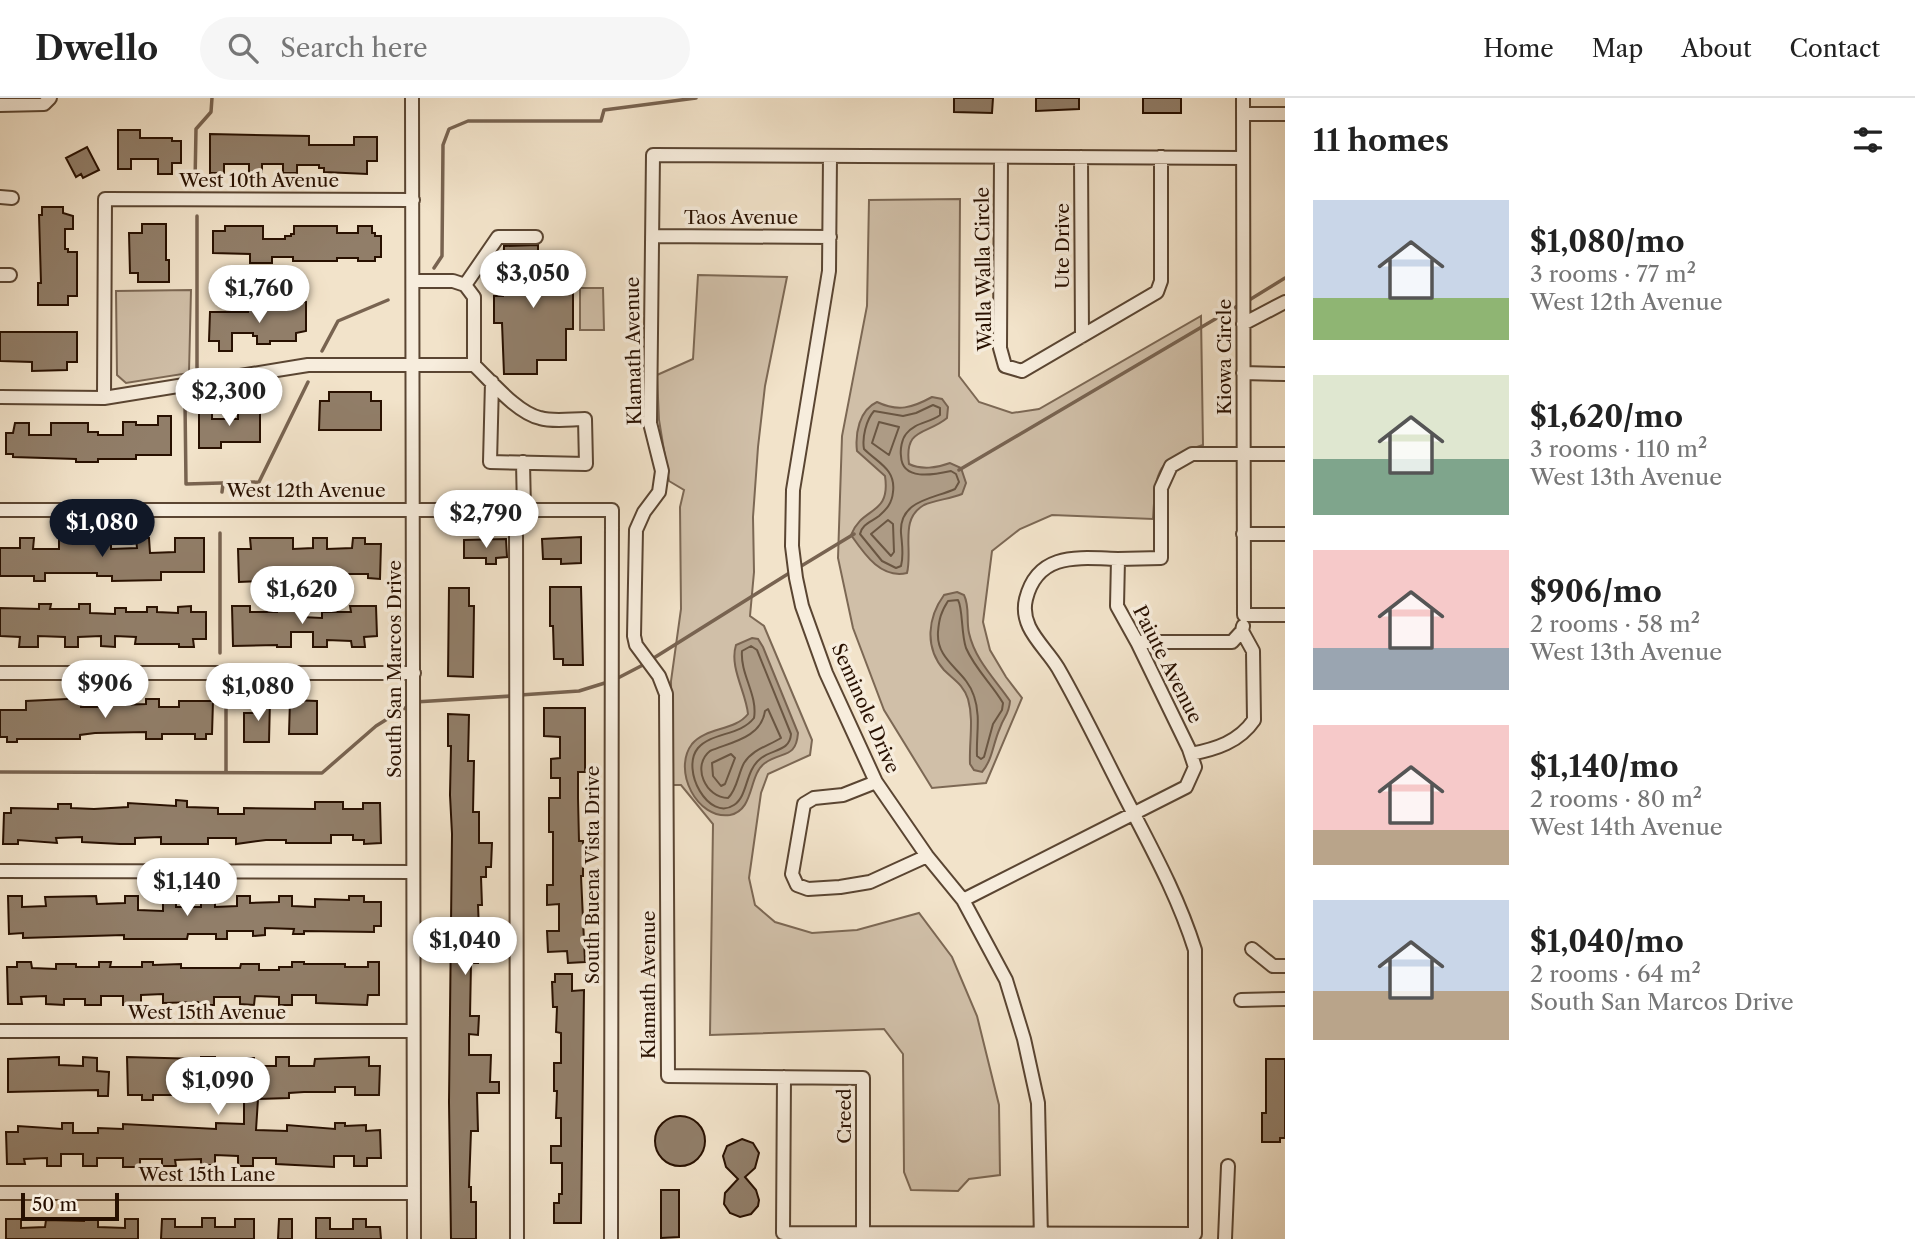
<!DOCTYPE html>
<meta charset="utf-8">
<style>
body{margin:0;font-family:"Libre Caslon Text",serif;background:#f6f6f6;color:#222;height:100vh;display:flex;flex-direction:column;font-size:26px;white-space:nowrap}
*{box-sizing:border-box;margin:0}
p{font-size:23px;color:#767676}
.icon{flex:none;width:38px;height:38px;fill:none;stroke:currentColor;stroke-width:2;stroke-linecap:round;stroke-linejoin:round}
.map{position:relative;flex:1;overflow:hidden}
.sheet{display:flex;flex-direction:column;background:#fff;width:630px}
.sheet>*{flex:none}
.scale{position:absolute;left:21px;bottom:18px;width:98px;box-sizing:border-box;padding-left:7px;border:4px solid #281000;border-top:0;font-size:19px;line-height:24px;white-space:nowrap;color:#281000;-webkit-text-stroke:5px #f7eddd;paint-order:stroke}
.price{position:absolute;translate:-50% -60px;padding:0 16px;border-radius:24px;background:#fff;color:#222;font-size:23px;line-height:46px;filter:drop-shadow(0 2px 4px #0008)}
.price::after{content:'';position:absolute;left:50%;top:42px;width:21px;height:16px;margin-left:-10px;background:inherit;clip-path:polygon(0 0,100% 0,50% 100%)}
.price.current{background:#111827;color:#fff}
ul{padding:0;list-style:none}
li{display:flex;align-items:center;gap:21px;height:175px;padding:0 28px}
li span{display:grid;place-items:center;flex:none;width:196px;height:140px;border-radius:0px;color:#555}
li>.icon{margin-inline-start:auto}
span .icon{width:84px;height:84px;fill:#fffc;stroke-width:1}
li b{font-size:30px}
h2{display:flex;justify-content:space-between;align-items:center;height:84px;padding:0 28px;font-size:30px}
header{display:flex;align-items:center;gap:42px;box-sizing:border-box;height:98px;padding:0 35px;background:#fff;border-bottom:2px solid #e0e0e0}
header strong{font-size:33px}
nav{display:flex;gap:38px;margin-inline-start:auto;font-size:24px}
.search{width:490px;height:63px;background:#f6f6f6;display:flex;align-items:center;gap:18px;box-sizing:border-box;padding:0 24px;border-radius:38px;color:#767676;font-size:26px}
main{display:flex;flex:1;min-height:0}
.map>svg:first-child{display:block}
.green{fill:#d0bfa8;stroke:#7c6854;stroke-width:2}
.water{fill:#ad9b85;stroke:#786350;stroke-width:2}
.lines{fill:none;stroke-linecap:round;stroke-linejoin:round}
.shore{stroke:#6a5642;stroke-width:2}
.stream{stroke:#786350;stroke-width:3.5}
.building{fill:#917e69;stroke:#281000;stroke-width:2}
.minor-casing{stroke:#5a4532;stroke-width:16}
.minor{stroke:#f7eddd;stroke-width:12}
.labels{text-anchor:middle;stroke-width:7;stroke-linejoin:round;paint-order:stroke}
.street-label{font-size:19px;fill:#281000;stroke:#f7eddd}
</style>
<header>
<strong>Dwello</strong>
<div class="search"><svg class="icon" aria-label="search" viewBox="0 0 24 24"><circle cx="10" cy="10" r="6"/><path d="M15 15l6 6"/></svg>Search here</div>
<nav><a>Home</a><a>Map</a><a>About</a><a>Contact</a></nav>
</header>
<main>
<div class="map">
<svg width="1285" height="1141" viewBox="0 0 1285 1141">
<rect width="100%" height="100%" fill="#f2e3ca"/>
<filter id="stains"><feTurbulence type="fractalNoise" baseFrequency=".00286" numOctaves="4"/><feColorMatrix values="0 0 0 0 .2 0 0 0 0 .09 0 0 0 0 .02 0 0 0 .5 -.17"/></filter>
<radialGradient id="worn" r=".72"><stop offset=".6" stop-color="#630" stop-opacity="0"/><stop offset="1" stop-color="#630" stop-opacity=".3"/></radialGradient>
<path class="green" d="M960 101 959 278 979 304 1012 315 1039 311 1201 218 1203 347C1154 362 1156 374 1153 421L1052 417 1020 431 992 453 983 524 990 552 1006 579 1022 600 986 685 932 690 884 612 853 530 838 460 842 338 867 208 869 102Z
M698 177 787 179 765 288 758 349 753 419 754 474 750 518 764 528 812 642 810 657 768 676 761 695 749 780 755 807 775 824 812 835 857 832 919 815 952 859 977 918 999 1007 1000 1077 969 1081 958 1093 911 1092 904 1074 903 956 884 931 710 937 713 726 681 687H672L671 583 681 511 680 409 684 392 669 383 659 322 657 277 693 261Z
M580 190H603L604 232H580Z
M191 192 189 275 126 285 117 277 116 193Z"/>
<path class="water" d="M932 299 942 301 948 309 947 320C927 337 904 329 909 366 921 372 937 370 950 365L961 370 966 385 962 396C950 401 935 402 924 407 899 421 913 451 907 475 881 481 865 457 851 437 862 408 891 418 885 378L857 353C855 336 859 312 877 304 898 314 912 310 932 299Z
M957 494 964 497C970 509 966 522 969 535 975 562 995 581 1010 603 1009 617 1004 618 1000 630 993 645 993 661 982 674L974 672 970 666C969 644 974 622 968 601 963 586 954 582 944 572 924 549 928 519 944 497Z
M752 540 758 541 763 549 798 635C796 661 782 653 765 665 748 677 755 712 730 717 697 722 672 672 692 646 706 629 735 633 748 616 746 594 729 569 736 547Z"/>
<g class="lines">
<path class="shore" d="M933 307 940 310V317C930 325 915 324 906 336 902 341 900 351 901 358 902 383 933 377 951 373L956 376 959 384 955 391C933 401 899 402 901 435 902 447 904 457 901 468L896 470 882 463 860 436C862 426 871 424 879 418 887 411 892 405 893 394 896 371 878 365 864 351 862 340 866 322 874 313L903 318 916 315Z
M879 324 899 329 889 357 872 345Z
M888 422 893 426 894 454 891 458 871 436Z
M958 502C963 511 961 535 966 550 975 571 992 586 1003 605L1002 612 993 626 984 659 981 661 977 658C976 637 981 618 974 598 966 572 936 564 938 534 939 521 941 514 948 503Z
M751 548 757 552 791 636C790 654 771 651 760 661 745 673 748 698 734 707 709 724 680 672 698 650 712 634 740 638 754 620 758 597 740 576 742 553Z
M768 611 781 640C768 648 753 651 744 665 738 676 737 692 728 700 706 700 691 668 710 653 731 644 761 640 765 613Z
M731 656 735 660 725 686 721 688 713 678 712 665Z"/>
<path class="stream" d="M195 85 196 31 211 14 212 0
M434 170 442 158 443 47 449 31 468 23H601L604 12 696 0
M1246 204 1285 180
M322 253 338 223 388 202
M197 270V118
M185 304 186 386 259 384 308 284
M959 372 1239 207
M222 394 223 386
M220 435V555
M798 470 854 436
M616 581 641 568 791 474
M226 595V674
M520 597 579 593 608 584
M415 604 512 598
M0 674 322 675 376 628 408 608"/>
</g>
<path class="building" d="M954 0H993L992 15 954 14Z
M1036 0H1079V11L1036 13Z
M1143 0H1181V15H1143Z
M118 32H140V40H172V43H181V65H172V76H158V61H131V71H118Z
M210 36 309 38V47H354V39H377V63H367V76L324 74V70H319V67H297V75H283V66H262V75H249V66H224V75H210Z
M87 49 99 72 83 80 81 76 76 79 66 60Z
M42 109H63V115L73 118V131H65V151H68V154H77V198H68V207H38V185H41L39 117H42Z
M142 126H166V162H169V184H138V175H130L129 135H142Z
M225 128H263V141H285V138H291V136H294V128H337V135H358V128H372V135H375V138H381V159H375V163H358V160H337V163H293V159H272V165H250V156L213 155V133H225Z
M538 147V162H567V192H573V231H566V262H537V276H504L502 225H494V198H503L504 148Z
M283 204H306V233L296 235V243H270V246H257V238H253V235H232V253H219V243H209L210 214H248V211H283Z
M0 234H77V264H67V272L32 273V264L0 263Z
M329 294H371V303H381V332H319L320 303H329Z
M238 305H251V314H260V344H221V350H199V312H212V321H238Z
M158 318H171V357H136V361H98V364H76V361L13 359V356H6V335H13L15 325H29V337H51V325H88V334H98V337H123V324H136V327H158Z
M581 439V465L561 466V461H543L542 441Z
M20 440H34L33 451H59V442L111 440V451L137 450 136 440H149L150 455 175 454V440H204V474H161V482L112 483V478H97V475H45V483H34V478H0V450H20Z
M250 440H293V451L313 450V440H327V451L352 450 353 440H365V446H381L380 481 368 480V476H339V478L330 479V483H294V477L264 478V483L239 484 238 451H251Z
M506 441 507 459 496 460V466H486V460H464V442Z
M550 489H581L583 567H563V561H554L553 528H550Z
M449 490H469V508H474L473 579 448 578Z
M39 506H51L50 511H79V506H90V515L115 516V510H126V514H147V509H157V514L178 515V509L191 508V514H206V541H193L194 549H179V546H135L136 539 115 538V549L101 548V538L78 539V549H65V539L38 538V549H19L20 539 0 538V510L39 511Z
M232 508H250V514H277V510H302V519L322 520V514H351L350 508H376L377 538 364 539 365 549H352L351 543 327 542V549H313V534H291V549H277V547L233 548Z
M67 601H80L81 609H104V601H118V607L146 606V601H159V609H179V603H213L212 636H206V641H195V636H162V641H146V634L95 635 80 637V641H17V644H7V639H0V612H26V603Z
M256 601H270L269 644H244V615H255Z
M290 602 317 603V636H289Z
M544 610H585V674H578V700L579 743H583V778H581L585 864 568 865 567 853 548 854 547 833H559V806L547 807V787H553V734H549V700H560V680H551V661L560 660V639L544 638Z
M448 616 469 617 468 663H474L473 714H479V745H492L491 769H486V779H481L482 807H478L479 832H484L483 857H478V865H471L470 918H479L478 937 469 936V957H491L490 984H499V995H477L478 1033H471L469 1089H471V1104H476V1141H451L449 1004 452 736 450 697 451 648H448Z
M176 702 187 703V709L218 710V716H244V710L315 711V704H343V711H363V705H380L381 745 364 746V742H353V737H331V745H286V742H266L236 746V740H208V746H161V739L135 740V746H120L82 744V739L56 740 57 745 18 742V746H3L4 715H11V710L58 711V706H71V710L94 711 128 709V705L176 708Z
M8 798H22V809L46 808 45 799 96 798 97 806 125 805V798H138V812L163 813V798H176V809H201V798H215V809L237 808V798H250V805L279 804V798H292V808L315 809V801L349 802V798H364V804H381V828H374V834L304 833V836H293L294 831 265 830V837L253 838V833H227V841H216V836H188L187 841H124V837L23 840V835L9 836Z
M17 864H31L32 870 56 871V866H76V869H99V864H111L110 869H142V864H153V867L181 866V870H240L241 866H259V872H279V869H292V864H304V866H345V869H368V864H379V897H368L367 907 316 905V897H292V907H279V899L255 898 254 907 240 906V899H214V907H198V904L163 905V896L141 897V907H123V898H101V907H85V901H64V907L46 906V898L21 899 22 906H8L7 869H17Z
M555 876H572V893L584 892 581 1125H554V1105H559V1096H562V1065H551V1048H561V1020H556L557 993H554V965H561V935L556 934 557 909H553L552 884H555Z
M59 959V967L83 968V959L97 960V973L109 974 108 998H98V992L8 994V961Z
M127 959 201 961V959H215V970H239V960H254V968H276V959H289V968H314L315 961 369 959V968H380L379 997H355V989H335V994H304L289 995V1000L258 1001 256 1032 287 1033V1027L335 1031V1025H345V1028L366 1027V1033L380 1032 381 1060H367V1068H354V1058H334V1069L276 1066V1060H253V1068H238V1058L215 1057V1067H201V1061L175 1062 176 1068H162V1061H140V1069H123V1060H97V1068H83V1056H61V1068H47V1060L24 1061 25 1066H7L6 1034H18V1028L62 1031V1025H73V1035H98V1030L123 1031V1026L216 1031V1025L244 1026V1002H216V997H153V1002H142V997H128Z
M1266 961H1285V1040H1280V1044H1262V1015H1266Z
M655 1043a25 25 0 1 1 50 0a25 25 0 1 1-50 0Z
M742 1041 753 1045 759 1055 755 1070 745 1079 756 1092 759 1102 758 1108 751 1116 740 1119 730 1115 724 1106 725 1095 738 1081 726 1069 723 1058 727 1048Z
M661 1092H679V1139L661 1140Z
M202 1120H215V1129H235V1121H254V1141H161L162 1121H175V1129H202Z
M316 1120H330V1131H353V1121H366V1129H380L381 1141H316Z
M6 1121H21V1130L45 1129 46 1122 84 1123V1121H98V1129L125 1130V1121H138V1141H6Z
M279 1121H292V1141H278Z"/>
<g class="lines">
<defs>
<path id="minor" d="M412 0 414 1141
M1243 0 1244 517H1285
M0 7 44 6 50 0
M1243 16H1285
M830 59 829 173 793 392 792 448 796 480 802 508 826 575 876 684 927 758 963 802 1006 882 1024 941 1038 1005 1041 1141
M1001 59 1000 250 1005 268 1022 273 1157 194 1161 183V59
M1081 59 1082 238
M0 99 12 100
M652 138 830 139
M0 177H10
M413 183H453L465 187 474 199V267
M465 187 498 139H536
M1243 226 1285 204
M1243 275 1285 276
M0 299 104 300 308 267H474C491 283 517 315 540 320 553 324 572 321 585 321L586 366 490 364 492 284
M104 300 105 101 413 102
M523 364 524 412
M0 412H612L611 1141
M516 412 517 1141
M1243 436H1285
M1137 544H1232L1242 533 1243 528
M0 575H414
M1191 656C1216 651 1239 644 1254 622L1253 553 1242 533
M876 684 843 697 814 700 804 706 792 776 797 787 808 791 840 789 870 784 927 758
M0 773 413 774
M963 802 1186 689 1195 669 1189 651 1137 544 1117 508 1118 461 1161 460V390L1171 368 1192 356H1285
M1252 851 1273 868H1285
M1241 902 1285 901
M0 933H413
M784 979 783 1135 1195 1136V852C1177 795 1149 746 1122 693 1101 652 1081 610 1058 570 1045 548 1019 530 1026 501 1038 453 1080 460 1118 461
M0 1095H414
M863 1135V980L668 978 666 596 659 578 636 547 634 538 636 432 644 414 659 394 662 373 650 325 653 57 1243 60
M1225 1141 1228 1068"/>
</defs>
<use href="#minor" class="minor-casing"/>
<use href="#minor" class="minor"/>
</g>
<g class="labels">
<g class="street-label">
<text x="259" y="89">West 10th Avenue</text>
<text x="741" y="126">Taos Avenue</text>
<text transform="translate(1062 148) rotate(-90)" y="7">Ute Drive</text>
<text transform="translate(983 171) rotate(-91)" y="7">Walla Walla Circle</text>
<text transform="translate(633 253) rotate(-91)" y="7">Klamath Avenue</text>
<text transform="translate(1224 259) rotate(-90)" y="7">Kiowa Circle</text>
<text x="306" y="399">West 12th Avenue</text>
<text transform="translate(1168 566) rotate(63)" y="7">Paiute Avenue</text>
<text transform="translate(394 571) rotate(-90)" y="7">South San Marcos Drive</text>
<text transform="translate(866 610) rotate(66)" y="7">Seminole Drive</text>
<text transform="translate(592 777) rotate(-90)" y="7">South Buena Vista Drive</text>
<text transform="translate(648 887) rotate(-90)" y="7">Klamath Avenue</text>
<text x="207" y="921">West 15th Avenue</text>
<text transform="translate(844 1018) rotate(-90)" y="7">Creed</text>
<text x="207" y="1083">West 15th Lane</text>
</g>
</g>
<rect width="100%" height="100%" filter="url(#stains)"/>
<rect width="100%" height="100%" fill="url(#worn)"/>
</svg>
<div class="scale">50 m</div>
<b class="price" style="left:533px;top:212px">$3,050</b>
<b class="price" style="left:259px;top:227px">$1,760</b>
<b class="price" style="left:229px;top:330px">$2,300</b>
<b class="price" style="left:486px;top:452px">$2,790</b>
<b class="price current" style="left:102px;top:461px">$1,080</b>
<b class="price" style="left:302px;top:528px">$1,620</b>
<b class="price" style="left:105px;top:622px">$906</b>
<b class="price" style="left:258px;top:625px">$1,080</b>
<b class="price" style="left:187px;top:820px">$1,140</b>
<b class="price" style="left:465px;top:879px">$1,040</b>
<b class="price" style="left:218px;top:1019px">$1,090</b>
</div>
<section class="sheet">
<h2>11 homes<svg class="icon" aria-label="filters" viewBox="0 0 24 24"><path d="M4 7h16M4 17h16"/><circle cx="9" cy="7" r="2"/><circle cx="15" cy="17" r="2"/></svg></h2>
<ul>
<li><span style="background:linear-gradient(#c9d6e8 70%,#8fb573 0)"><svg class="icon" aria-label="home" viewBox="0 0 24 24"><path d="M3 11l9-7 9 7M6 9v11h12V9"/></svg></span><div><b>$1,080/mo</b><p>3 rooms · 77 m²</p><p>West 12th Avenue</p></div></li>
<li><span style="background:linear-gradient(#dfe7d0 60%,#7fa58c 0)"><svg class="icon" aria-label="home" viewBox="0 0 24 24"><path d="M3 11l9-7 9 7M6 9v11h12V9"/></svg></span><div><b>$1,620/mo</b><p>3 rooms · 110 m²</p><p>West 13th Avenue</p></div></li>
<li><span style="background:linear-gradient(#f6c9c9 70%,#9aa5b1 0)"><svg class="icon" aria-label="home" viewBox="0 0 24 24"><path d="M3 11l9-7 9 7M6 9v11h12V9"/></svg></span><div><b>$906/mo</b><p>2 rooms · 58 m²</p><p>West 13th Avenue</p></div></li>
<li><span style="background:linear-gradient(#f6c9c9 75%,#b9a48a 0)"><svg class="icon" aria-label="home" viewBox="0 0 24 24"><path d="M3 11l9-7 9 7M6 9v11h12V9"/></svg></span><div><b>$1,140/mo</b><p>2 rooms · 80 m²</p><p>West 14th Avenue</p></div></li>
<li><span style="background:linear-gradient(#c9d6e8 65%,#b9a48a 0)"><svg class="icon" aria-label="home" viewBox="0 0 24 24"><path d="M3 11l9-7 9 7M6 9v11h12V9"/></svg></span><div><b>$1,040/mo</b><p>2 rooms · 64 m²</p><p>South San Marcos Drive</p></div></li>
</ul>
</section>
</main>
